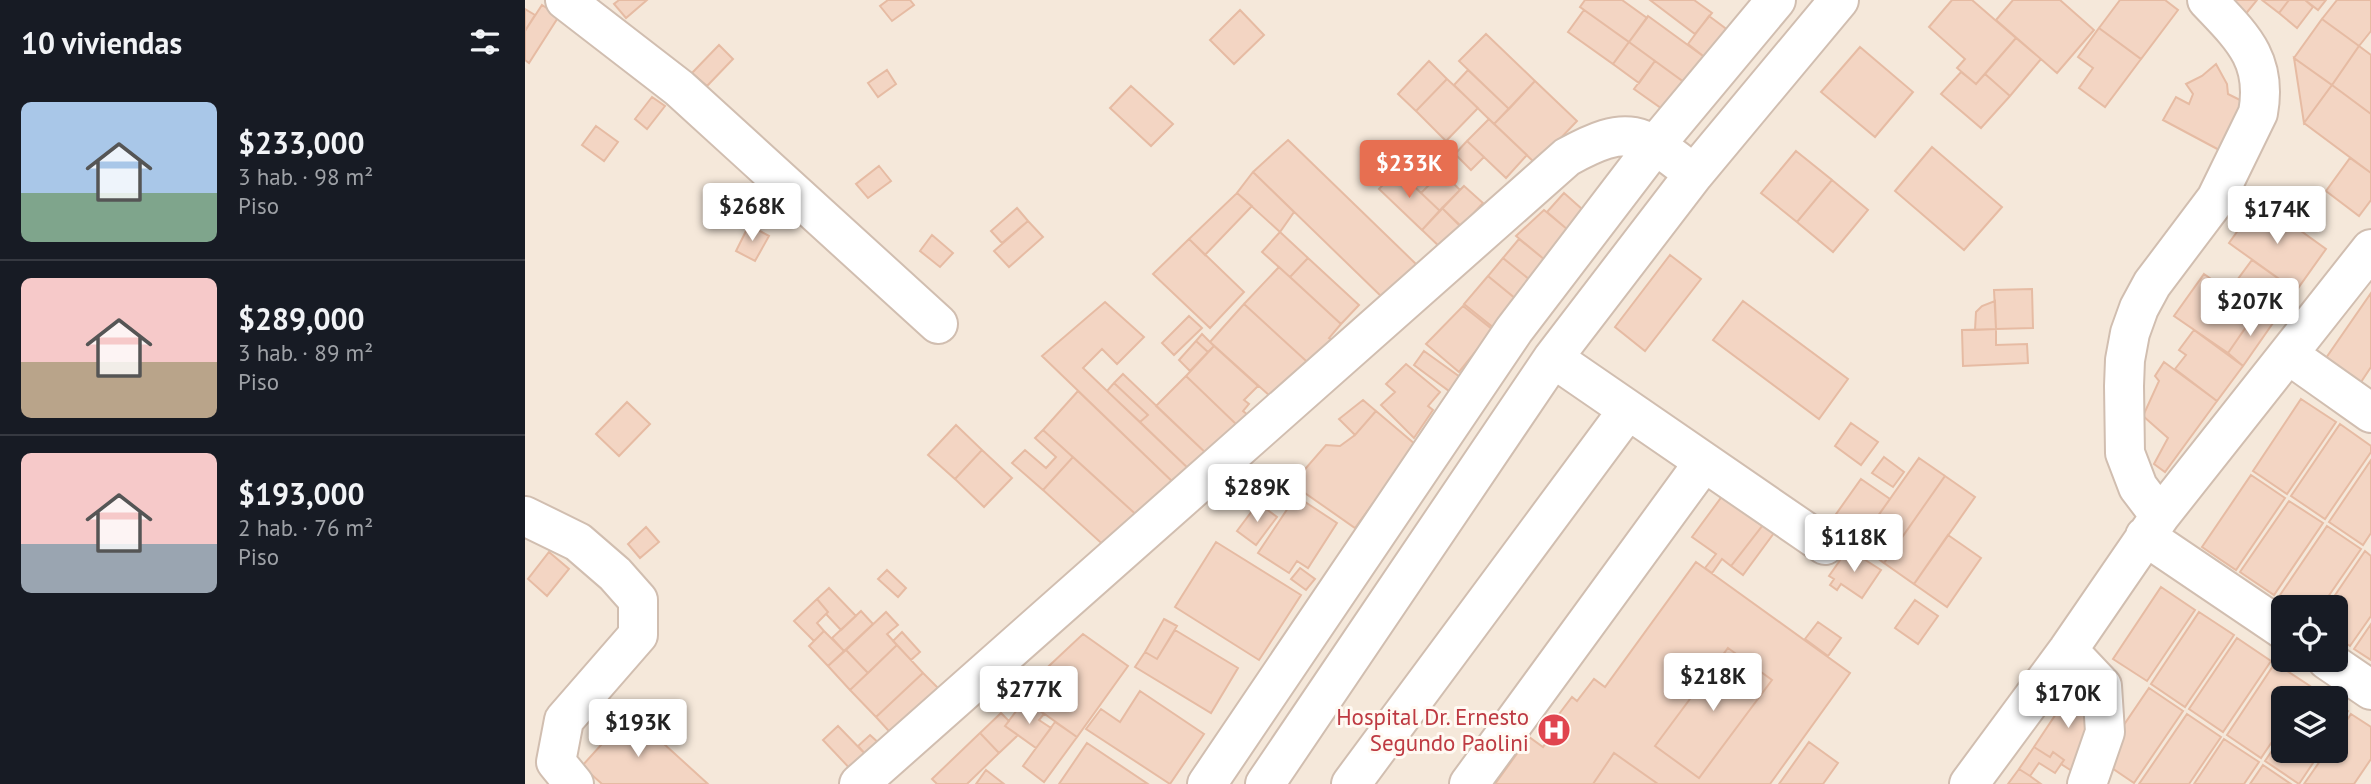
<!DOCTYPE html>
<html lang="es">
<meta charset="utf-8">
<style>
body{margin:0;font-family:"PT Sans",sans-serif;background:#242831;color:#f1f3f6;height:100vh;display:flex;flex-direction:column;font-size:26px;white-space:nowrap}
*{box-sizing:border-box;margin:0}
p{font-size:23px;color:#9ea1a6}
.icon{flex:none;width:38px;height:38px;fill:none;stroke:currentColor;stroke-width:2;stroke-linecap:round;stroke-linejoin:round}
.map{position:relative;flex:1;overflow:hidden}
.drawer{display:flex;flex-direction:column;background:#171b24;width:525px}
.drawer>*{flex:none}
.controls{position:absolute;left:1746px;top:595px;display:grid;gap:14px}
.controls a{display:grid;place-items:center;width:77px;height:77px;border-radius:10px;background:#171b24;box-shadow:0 2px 5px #0004;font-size:35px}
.price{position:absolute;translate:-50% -60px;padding:0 16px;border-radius:7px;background:#fff;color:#222;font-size:23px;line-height:46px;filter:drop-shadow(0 2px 4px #0008)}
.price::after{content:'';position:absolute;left:50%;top:42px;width:21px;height:16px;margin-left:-10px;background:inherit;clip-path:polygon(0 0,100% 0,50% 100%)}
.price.current{background:#e76f51;color:#fff}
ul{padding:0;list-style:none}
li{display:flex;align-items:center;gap:21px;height:175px;padding:0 21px}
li+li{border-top:2px solid #363941}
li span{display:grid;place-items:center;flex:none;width:196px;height:140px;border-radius:10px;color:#555}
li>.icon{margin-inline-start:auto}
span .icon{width:84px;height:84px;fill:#fffc;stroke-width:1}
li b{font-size:30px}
h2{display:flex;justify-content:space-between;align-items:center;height:84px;padding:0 21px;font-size:30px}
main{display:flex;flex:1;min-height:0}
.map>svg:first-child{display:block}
.residential{fill:#f5e8da;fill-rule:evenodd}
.building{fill:#f3d5c3;stroke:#e6bba3;stroke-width:2;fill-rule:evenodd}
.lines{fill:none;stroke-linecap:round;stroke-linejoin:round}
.minor-casing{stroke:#d1beb0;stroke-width:42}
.minor{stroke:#fff;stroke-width:38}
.labels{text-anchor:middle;stroke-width:6;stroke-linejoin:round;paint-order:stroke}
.health-label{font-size:23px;fill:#be3a42;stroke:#fffaf3;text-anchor:end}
</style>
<main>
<section class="drawer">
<h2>10 viviendas<svg class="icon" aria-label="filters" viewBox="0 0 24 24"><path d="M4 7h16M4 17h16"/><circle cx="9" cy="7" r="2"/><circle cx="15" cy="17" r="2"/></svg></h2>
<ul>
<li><span style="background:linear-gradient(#a9c7e8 65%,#7fa58c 0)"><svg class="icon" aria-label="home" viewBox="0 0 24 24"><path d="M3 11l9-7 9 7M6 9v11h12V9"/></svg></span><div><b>$233,000</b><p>3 hab. · 98 m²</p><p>Piso</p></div></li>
<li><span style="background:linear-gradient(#f6c9c9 60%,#b9a48a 0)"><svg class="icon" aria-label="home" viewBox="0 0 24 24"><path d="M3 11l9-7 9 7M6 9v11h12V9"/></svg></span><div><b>$289,000</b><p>3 hab. · 89 m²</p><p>Piso</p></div></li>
<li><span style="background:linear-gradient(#f6c9c9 65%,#9aa5b1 0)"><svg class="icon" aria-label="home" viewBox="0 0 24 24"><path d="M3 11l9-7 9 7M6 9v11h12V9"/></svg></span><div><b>$193,000</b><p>2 hab. · 76 m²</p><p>Piso</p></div></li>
</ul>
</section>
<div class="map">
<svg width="1846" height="784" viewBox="0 0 1846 784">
<rect width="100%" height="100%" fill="#fdf6ec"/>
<path class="residential" d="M0 0H1846V784H0ZM1759 607H1811V660H1759ZM1759 698H1811V751H1759Z"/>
<path class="building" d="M94 0H122L101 18 89 4Z
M363 0H385L389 5 367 21 355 6Z
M1060 0H1097L1122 18 1104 42 1055 7Z
M1125 0H1169L1187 13 1170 34Z
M1427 0H1447L1491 38 1451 84 1432 68 1440 59 1404 27Z
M1488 0H1535L1569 30 1532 73 1471 20Z
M1595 0H1640L1653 10 1616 59 1574 28Z
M1699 0H1732L1719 16Z
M1737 0H1764L1754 13Z
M1764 0H1780L1788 7 1772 28 1754 13Z
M1780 0H1801L1793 10Z
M1812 0H1846V31L1834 46 1797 19Z
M17 5 34 16 4 63 0 60V31Z
M0 9 10 15 0 31Z
M715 10 739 35 709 64 685 40Z
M1059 10 1104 42 1088 64 1043 32Z
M1123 16 1182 59 1163 85 1104 42Z
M1184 16 1204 31 1182 59 1163 44Z
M1797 19 1834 46 1807 85 1769 58Z
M1574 28 1616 59 1580 107 1554 88 1568 68 1553 57Z
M961 34 1010 81 984 109 934 61Z
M1491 38 1516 59 1485 96 1460 74Z
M1104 42 1130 61 1114 83 1088 64Z
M194 45 208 59 182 86 167 73Z
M1834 46 1846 55V114L1807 85Z
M1335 47 1388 92 1350 137 1296 92Z
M1769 58 1807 85 1779 123Z
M904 61 922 79 891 111 873 94Z
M1130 61 1163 85 1143 113 1109 89Z
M1691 64 1702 84 1703 94 1721 103 1698 152 1638 120 1651 97 1664 104 1668 94 1661 84 1677 76Z
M362 70 371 84 353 97 343 83Z
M943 70 984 109 969 124 929 85Z
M1436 72 1451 84 1460 74 1485 96 1456 128 1416 94Z
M922 79 953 108 921 141 891 111Z
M1010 81 1052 121 1011 164 969 124Z
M1807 85 1846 114V173L1779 123Z
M606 86 648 124 626 146 585 108Z
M127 97 140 106 122 129 110 119Z
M964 119 1002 155 981 178 942 141Z
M71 126 93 142 79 161 57 145Z
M763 140 892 265 859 299 728 172Z
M942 141 959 157 946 170 930 154Z
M1407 147 1477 207 1439 250 1370 191Z
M893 149 917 172 896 193 872 170Z
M1271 151 1307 180 1272 222 1236 193Z
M1825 158 1846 173V200L1834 216 1801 191Z
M354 166 366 181 343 198 331 184Z
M872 170 915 211 897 230 854 189Z
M728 172 769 212 755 232 712 193Z
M917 172 935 190 915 211 896 193Z
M1307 180 1343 210 1308 252 1272 222Z
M939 186 958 203 936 227 917 208Z
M712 193 727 206 680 255 664 239Z
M1039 193 1058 210 1043 230 1022 212Z
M1734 201 1801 249 1771 291 1704 243Z
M492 208 503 221 477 243 466 231Z
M917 208 938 228 917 249 897 230Z
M1019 210 1043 230 1020 260 991 236Z
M503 221 518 237 484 267 469 251Z
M224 225 244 236 230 261 211 251Z
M755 232 783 258 765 277 737 252Z
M407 235 428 253 415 267 395 251Z
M664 239 719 292 685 328 628 274Z
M994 239 1020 260 1005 280 978 258Z
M1145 255 1176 279 1120 351 1090 327Z
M783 258 834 305 816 324 765 277Z
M978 258 1005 280 991 299 963 276Z
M1727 260 1771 291 1748 323 1704 291Z
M754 267 816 324 804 338 808 341 791 370 719 304Z
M1679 274 1732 311 1703 353 1649 316Z
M963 276 991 299 969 328 939 304Z
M1507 289 1508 328 1471 329 1469 290Z
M1846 293V367L1836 382 1801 358Z
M1218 301 1323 379 1294 419 1188 340Z
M1470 301 1471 329 1450 330 1451 312 1457 306Z
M580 302 619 337 592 364 577 349 558 368 667 472 652 486 517 356Z
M719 304 791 370 757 407 685 342Z
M938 306 968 330 934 372 901 344Z
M1732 311 1748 323 1718 366 1703 353Z
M664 316 677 328 649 355 637 343Z
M1471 329V345L1502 344 1503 363 1438 366 1437 330Z
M1669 330 1718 366 1692 401 1650 369 1661 355 1654 350Z
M677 334 689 346 683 352 671 341Z
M671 341 683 352 665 371 654 360Z
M689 346 733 386 719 400 724 404 718 411 723 415 713 426 661 376Z
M899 351 935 377 924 391 889 365Z
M1639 362 1692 401 1640 472 1629 464 1643 438 1618 416 1634 381 1630 376Z
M881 364 915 392 903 406 908 410 889 438 856 405 870 392 861 384Z
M598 374 683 455 667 472 615 422 623 415 589 383Z
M661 376 713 426 683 455 631 406Z
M589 383 623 415 615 422 582 391Z
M553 391 652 486 617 520 518 430Z
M1776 399 1811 422 1762 494 1728 471Z
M838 400 851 411 830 435 814 419Z
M102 402 125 424 94 456 71 434Z
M851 411 891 445 830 528 767 484 801 445 815 446 830 435Z
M1326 423 1353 442 1336 465 1310 446Z
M1815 424 1846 446V452L1800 519 1766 496Z
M431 425 457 450 430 479 403 455Z
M518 430 548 457 518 490 487 463 500 450 521 468 531 457 510 438Z
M457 450 487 478 459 507 430 479Z
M548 457 617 520 585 551 518 490Z
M1359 457 1379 472 1368 487 1347 473Z
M1394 458 1420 476 1359 563 1333 544Z
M1846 460V533L1838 545 1804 522Z
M1726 475 1760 498 1711 570 1677 547Z
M1420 476 1450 497 1389 584 1359 563Z
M1336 479 1365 499 1333 544 1304 524Z
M1198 495 1238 525 1206 566 1197 559 1187 573 1180 568 1191 554 1167 537Z
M771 496 812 523 783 568 772 561 764 573 733 553Z
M1764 501 1798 523 1749 595 1715 572Z
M733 503 752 517 731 545 712 531Z
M1238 525 1249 533 1218 575 1206 566Z
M1802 526 1836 549 1796 607H1767L1753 598Z
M121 527 134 542 115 558 103 544Z
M1423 535 1456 558 1422 607 1389 584Z
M691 542 776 595 734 660 650 607Z
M1323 549 1356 570 1337 598 1316 584 1312 590 1305 585 1309 579 1304 576Z
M1840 551 1846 556V616L1825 646 1811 637V607H1802Z
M24 552 44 569 22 596 3 579Z
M1171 562 1325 673 1245 784H1133L1089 753 1068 784H970L1004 737 1018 747 1030 730 1025 726 1047 697 1052 701 1069 679 1080 687ZM1203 648 1247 680 1174 778 1130 746Z
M775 568 790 579 781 590 766 579Z
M362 570 381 588 373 597 353 579Z
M1636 587 1670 610 1622 681 1588 659Z
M304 588 331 616 316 630 301 614 303 612 292 599Z
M292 599 303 612 292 623 299 631 289 641 269 621Z
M1390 600 1413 616 1393 644 1370 628Z
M336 611 348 624 319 651 307 638Z
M361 612 373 625 362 634 372 645 343 673 321 650Z
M1674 612 1709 635 1660 707 1626 684Z
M639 619 652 626 632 659 620 652Z
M1293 622 1316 638 1303 656 1280 639Z
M1846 624V660L1829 649Z
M650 630 713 668 686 713 610 667 620 652 632 659Z
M299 631 319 651 303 666 284 646Z
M377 632 395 652 386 660 368 641Z
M558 634 603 666 552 737 493 695Z
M1712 638 1746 661 1698 732 1664 709Z
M372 645 398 673 351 717 325 690Z
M1203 648 1247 680 1174 778 1130 746Z
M321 650 343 673 325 690 303 666Z
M1750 663 1785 686 1776 698H1759V724L1736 758 1702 735Z
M398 673 421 696 373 741 351 717Z
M1549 687 1564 697 1567 726 1547 771 1536 764 1539 760 1528 752 1525 757 1509 747Z
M1624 688 1658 711 1609 783 1575 760Z
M1789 688 1803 698H1782Z
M615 691 679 734 645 784 561 729 576 709 595 722Z
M1811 704 1823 711 1811 729Z
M495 706 507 715 511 708 519 714 514 720 526 728 511 748 480 726Z
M105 713 183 784H77L57 766Z
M476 713 484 721 480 726 493 735 474 753 455 733Z
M1662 714 1696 737 1664 784H1614Z
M1826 714 1846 727V759L1829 784H1779L1802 751H1811V737Z
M530 722 552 737 519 782 498 766Z
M313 726 346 760 330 774 298 740Z
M455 733 474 753 442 784H412L407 779Z
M1759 733V751H1796L1774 784 1740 761Z
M345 735 356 745 343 757 333 746Z
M1699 739 1734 762 1719 784H1669Z
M1284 742 1313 763 1298 784H1254Z
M562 743 623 784H534Z
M1509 747 1525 757 1528 752 1539 760 1530 773 1514 763 1505 776 1494 769Z
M1089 753 1133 784H1068Z
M1738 765 1766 784H1725Z
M1494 769 1505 776 1516 784H1483Z
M461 770 479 784H451Z"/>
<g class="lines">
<defs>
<path id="minor" d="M40 0 154 88 413 324
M1764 355 1846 413
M1028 358 1300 545
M0 516 53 542 90 574 113 600V635L39 720 31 762 49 784
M1635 516 1613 487 1600 453 1599 386 1600 360 1605 333 1614 308 1627 284 1691 199 1733 113C1743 59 1716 36 1682 0
M1620 536 1759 630
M1543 650 1577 686 1580 732 1562 784
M1802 660 1846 690
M334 784 1042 157C1104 123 1116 132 1169 174
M682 784 989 330 1131 144 1251 0
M740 784 1028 358 1169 174 1314 0
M826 784 1103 410
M944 784 1179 462
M1444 784 1543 650 1635 516 1846 249"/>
</defs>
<use href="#minor" class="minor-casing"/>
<use href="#minor" class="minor"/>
</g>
<defs>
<symbol id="hospital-disc" viewBox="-11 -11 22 22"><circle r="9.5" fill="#e0444e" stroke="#fffaf3"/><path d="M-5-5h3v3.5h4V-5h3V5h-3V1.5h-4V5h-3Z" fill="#fff"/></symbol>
</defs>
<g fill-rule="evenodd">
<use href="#hospital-disc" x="1010" y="711" width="38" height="38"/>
</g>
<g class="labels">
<g class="health-label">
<text x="1004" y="725">Hospital Dr. Ernesto<tspan x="1004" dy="26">Segundo Paolini</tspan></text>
</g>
</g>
</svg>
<div class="controls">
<a><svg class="icon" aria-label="locate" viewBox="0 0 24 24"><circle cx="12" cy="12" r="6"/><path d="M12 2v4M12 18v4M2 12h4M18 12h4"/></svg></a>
<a><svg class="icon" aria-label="layers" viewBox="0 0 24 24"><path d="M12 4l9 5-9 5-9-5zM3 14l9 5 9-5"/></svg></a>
</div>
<b class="price current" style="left:884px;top:200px">$233K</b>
<b class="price" style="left:227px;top:243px">$268K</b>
<b class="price" style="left:1752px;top:246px">$174K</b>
<b class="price" style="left:1725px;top:338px">$207K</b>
<b class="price" style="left:732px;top:524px">$289K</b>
<b class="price" style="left:1329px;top:574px">$118K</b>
<b class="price" style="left:1188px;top:713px">$218K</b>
<b class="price" style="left:504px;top:726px">$277K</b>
<b class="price" style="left:1543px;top:730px">$170K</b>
<b class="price" style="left:113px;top:759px">$193K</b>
</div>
</main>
